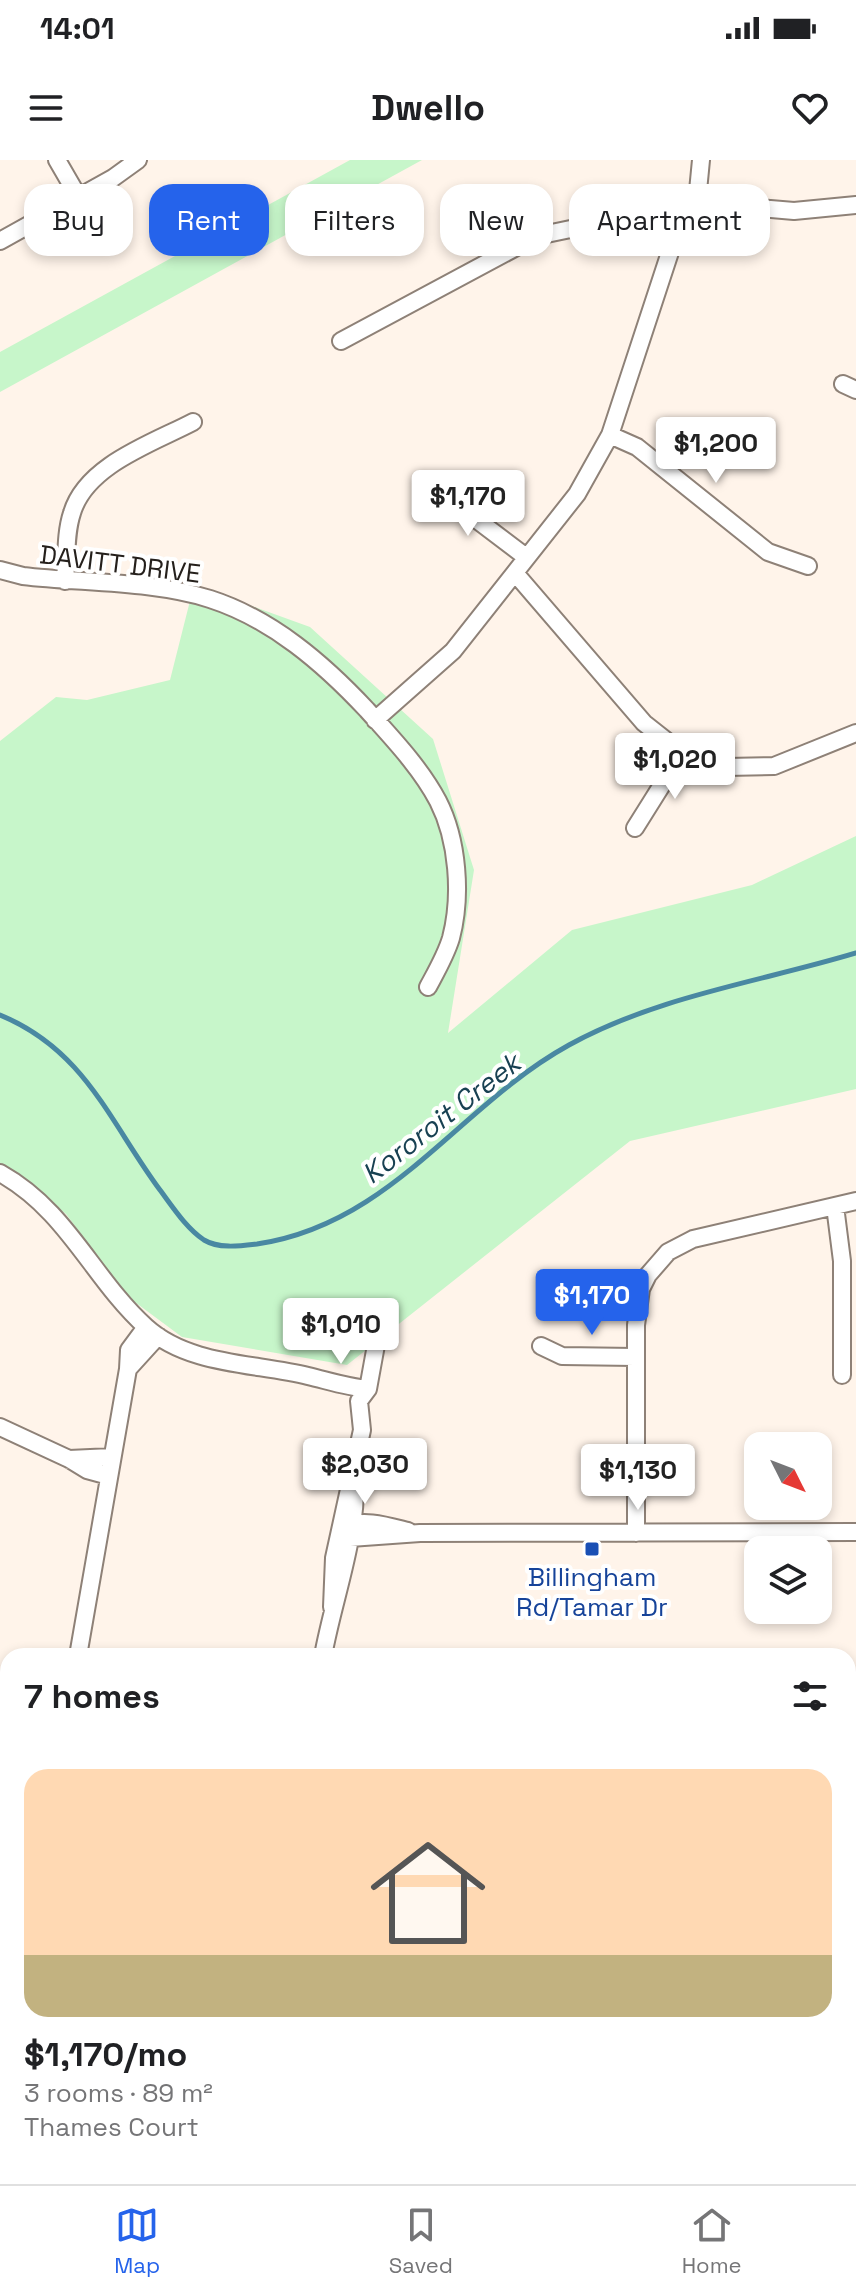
<!DOCTYPE html>
<meta charset="utf-8">
<style>
body{margin:0;font-family:"Space Grotesk",sans-serif;background:#f2f2f2;color:#202124;height:100vh;display:flex;flex-direction:column;font-size:30px;white-space:nowrap}
*{box-sizing:border-box;margin:0}
p{font-size:26px;color:#757577}
.icon{flex:none;width:44px;height:44px;fill:none;stroke:currentColor;stroke-width:2;stroke-linecap:round;stroke-linejoin:round}
.map{position:relative;flex:1;overflow:hidden}
.side{position:absolute;left:0px;top:1488px;width:856px;height:536px;display:flex;flex-direction:column;background:#fff;border-radius:24px 24px 0 0;box-shadow:0 4px 12px #0003}
.side>*{flex:none}
.banner{position:absolute;left:24px;top:24px;width:808px;height:72px;display:flex;gap:16px}
.needle{width:52px;rotate:132deg}
.fabs{position:absolute;left:744px;top:1272px;display:grid;gap:16px}
.fabs a{display:grid;place-items:center;width:88px;height:88px;border-radius:16px;background:#fff;box-shadow:0 4px 12px #0003;font-size:40px}
.price{position:absolute;translate:-50% -68px;padding:0 18px;border-radius:8px;background:#fff;color:#222;font-size:26px;line-height:52px;filter:drop-shadow(0 2px 4px #0008)}
.price::after{content:'';position:absolute;left:50%;top:48px;width:24px;height:18px;margin-left:-12px;background:inherit;clip-path:polygon(0 0,100% 0,50% 100%)}
.price.on{background:#2563eb;color:#fff}
ul{padding:0;list-style:none}
li{display:grid;align-content:center;gap:16px;height:424px;padding:0 24px}
li span{display:grid;place-items:center;height:248px;border-radius:24px;color:#555}
li>.icon{margin-inline-start:auto}
span .icon{width:144px;height:144px;fill:#fffc;stroke-width:1}
li b{font-size:34px}
h2{display:flex;justify-content:space-between;align-items:center;height:96px;padding:0 24px;font-size:34px}
.tag{padding:0 28px;border-radius:24px;background:#fff;box-shadow:0 4px 12px #0003;font-size:28px;line-height:72px}
.tag.on{background:#2563eb;color:#fff}
.status{display:flex;justify-content:space-between;align-items:center;height:56px;padding:0 40px;background:#fff;direction:ltr}
.status svg{height:22px;fill:currentColor}
header{display:flex;justify-content:space-between;align-items:center;height:104px;padding:0 24px;background:#fff;font-size:36px;font-weight:600}
.tabs{display:flex;justify-content:space-around;align-items:center;height:112px;border-top:2px solid #e0e0e0;background:#fff;font-size:22px;color:#757577}
.tabs a{display:grid;justify-items:center;gap:4px}
.tabs .on{color:#2563eb}
.map>svg:first-child{display:block}
.green{fill:#c7f6ca}
.lines{fill:none;stroke-linecap:round;stroke-linejoin:round}
.stream{stroke:#4988a2;stroke-width:5}
.building{fill:#4c4753}
.minor-casing{stroke:#8e8177;stroke-width:20}
.minor{stroke:#fff;stroke-width:16}
.transit-dot{fill:#1a4fb4;stroke:#fff;stroke-width:3}
.labels{text-anchor:middle;stroke-width:8;stroke-linejoin:round;paint-order:stroke}
.street-label{font-size:26px;fill:#25201c;stroke:#fff}
.transit-label{font-size:26px;fill:#164399;stroke:#fff}
.water-label{font-size:28px;font-style:italic;fill:#184152;stroke:#fff}
</style>
<div class="status"><b>14:01</b><svg viewBox="0 0 49 12"><path d="M0 12V9h3v3zM5 12V6h3v6zM10 12V3h3v9zM15 12V0h3v12zM26 1h20v11H26zM47 4h2v5h-2z"/></svg></div>
<header><svg class="icon" aria-label="menu" viewBox="0 0 24 24"><path d="M4 6h16M4 12h16M4 18h16"/></svg>Dwello<svg class="icon" aria-label="heart" viewBox="0 0 24 24"><path d="M12 20l-8-8c-3-5 5-10 8-4 3-6 11-1 8 4z"/></svg></header>
<div class="map">
<svg width="856" height="2024" viewBox="0 0 856 2024">
<rect width="100%" height="100%" fill="#fff4ea"/>
<path class="green" d="M350 0H422L0 232V192Z
M194 425 310 467 433 579 474 710 448 873 572 770 752 725 856 676V929L630 981 347 1205 182 1177 128 1137 66 1054 0 1003V581L56 537 87 540 170 520Z"/>
<g class="lines">
<path class="stream" d="M0 855C85 890 109 961 160 1030 172 1046 186 1068 204 1080 219 1089 240 1086 257 1084 392 1064 458 946 569 885 658 836 760 822 856 793"/>
</g>
<path class="building" d="M483 2016H514L505 2024H489Z"/>
<g class="lines">
<defs>
<path id="minor" d="M57 0 79 38
M698 31 746 47 794 51 856 45
M0 81 113 18 138 0
M341 181 537 76 609 61 674 80
M843 224 856 230
M610 275 637 287 768 392 808 406
M426 333 460 347 526 397
M0 410 23 416C82 423 153 421 210 439 272 459 323 503 367 550 392 578 420 607 438 641 458 680 462 736 451 778 446 795 436 812 428 827
M515 413 644 563 682 593 726 607 774 606 856 573
M65 421C67 398 65 374 72 353 86 305 153 283 193 262
M375 560 453 491 577 334 610 275 674 80 698 31 701 0
M635 668 682 593
M0 1013C68 1051 92 1118 146 1167 189 1206 256 1203 308 1216 329 1221 347 1227 368 1229
M835 1046 842 1101V1215
M541 1186 562 1196 635 1197
M128 1209 158 1176
M0 1267 69 1299 87 1310 109 1316
M69 1299 112 1297
M344 1367C363 1358 388 1366 408 1371
M636 1373V1165L641 1129 648 1115 668 1092 693 1079 856 1041
M350 1378 420 1373 856 1372
M332 1447 334 1398 362 1270 359 1241 368 1229 376 1185
M78 1496 128 1209 129 1190 146 1167
M323 1496C333 1441 354 1387 355 1331
M0 1525 8 1529
M0 1782 8 1784
M8 1905V1911
M64 2016 75 2024
M85 2016 89 2024
M24 2024 30 2016
M38 2024 52 2016"/>
</defs>
<use href="#minor" class="minor-casing"/>
<use href="#minor" class="minor"/>
</g>
<rect class="transit-dot" x="584" y="1381" width="16" height="16" rx="4"/>
<g class="labels">
<g class="street-label">
<text transform="translate(120 404) rotate(7)" y="9">DAVITT DRIVE</text>
</g>
<g class="transit-label">
<text x="592" y="1426">Billingham<tspan x="592" dy="30">Rd/Tamar Dr</tspan></text>
</g>
<g class="water-label">
<text transform="translate(441 958) rotate(-38)" y="10">Kororoit Creek</text>
</g>
</g>
</svg>
<div class="fabs">
<a><svg class="needle" viewBox="-14 -14 28 28"><path d="M0-13l5 13h-10z" fill="#e53935"/><path d="M0 13l5-13h-10z" fill="#757577"/></svg></a>
<a><svg class="icon" aria-label="layers" viewBox="0 0 24 24"><path d="M12 4l9 5-9 5-9-5zM3 14l9 5 9-5"/></svg></a>
</div>
<b class="price" style="left:716px;top:325px">$1,200</b>
<b class="price" style="left:468px;top:378px">$1,170</b>
<b class="price" style="left:675px;top:641px">$1,020</b>
<b class="price on" style="left:592px;top:1177px">$1,170</b>
<b class="price" style="left:341px;top:1206px">$1,010</b>
<b class="price" style="left:365px;top:1346px">$2,030</b>
<b class="price" style="left:638px;top:1352px">$1,130</b>
<div class="banner">
<a class="tag">Buy</a>
<a class="tag on">Rent</a>
<a class="tag">Filters</a>
<a class="tag">New</a>
<a class="tag">Apartment</a>
</div>
<section class="side">
<h2>7 homes<svg class="icon" aria-label="filters" viewBox="0 0 24 24"><path d="M4 7h16M4 17h16"/><circle cx="9" cy="7" r="2"/><circle cx="15" cy="17" r="2"/></svg></h2>
<ul>
<li><span style="background:linear-gradient(#ffd9b3 75%,#c2b280 0)"><svg class="icon" aria-label="home" viewBox="0 0 24 24"><path d="M3 11l9-7 9 7M6 9v11h12V9"/></svg></span><div><b>$1,170/mo</b><p>3 rooms · 89 m²</p><p>Thames Court</p></div></li>
</ul>
</section>
</div>
<nav class="tabs">
<a class="on"><svg class="icon" aria-label="map" viewBox="0 0 24 24"><path d="M3 6l6-2 6 2 6-2v14l-6 2-6-2-6 2zM9 4v14M15 6v14"/></svg>Map</a>
<a><svg class="icon" aria-label="saved" viewBox="0 0 24 24"><path d="M7 4h10v16l-5-4-5 4z"/></svg>Saved</a>
<a><svg class="icon" aria-label="home" viewBox="0 0 24 24"><path d="M3 11l9-7 9 7M6 9v11h12V9"/></svg>Home</a>
</nav>
